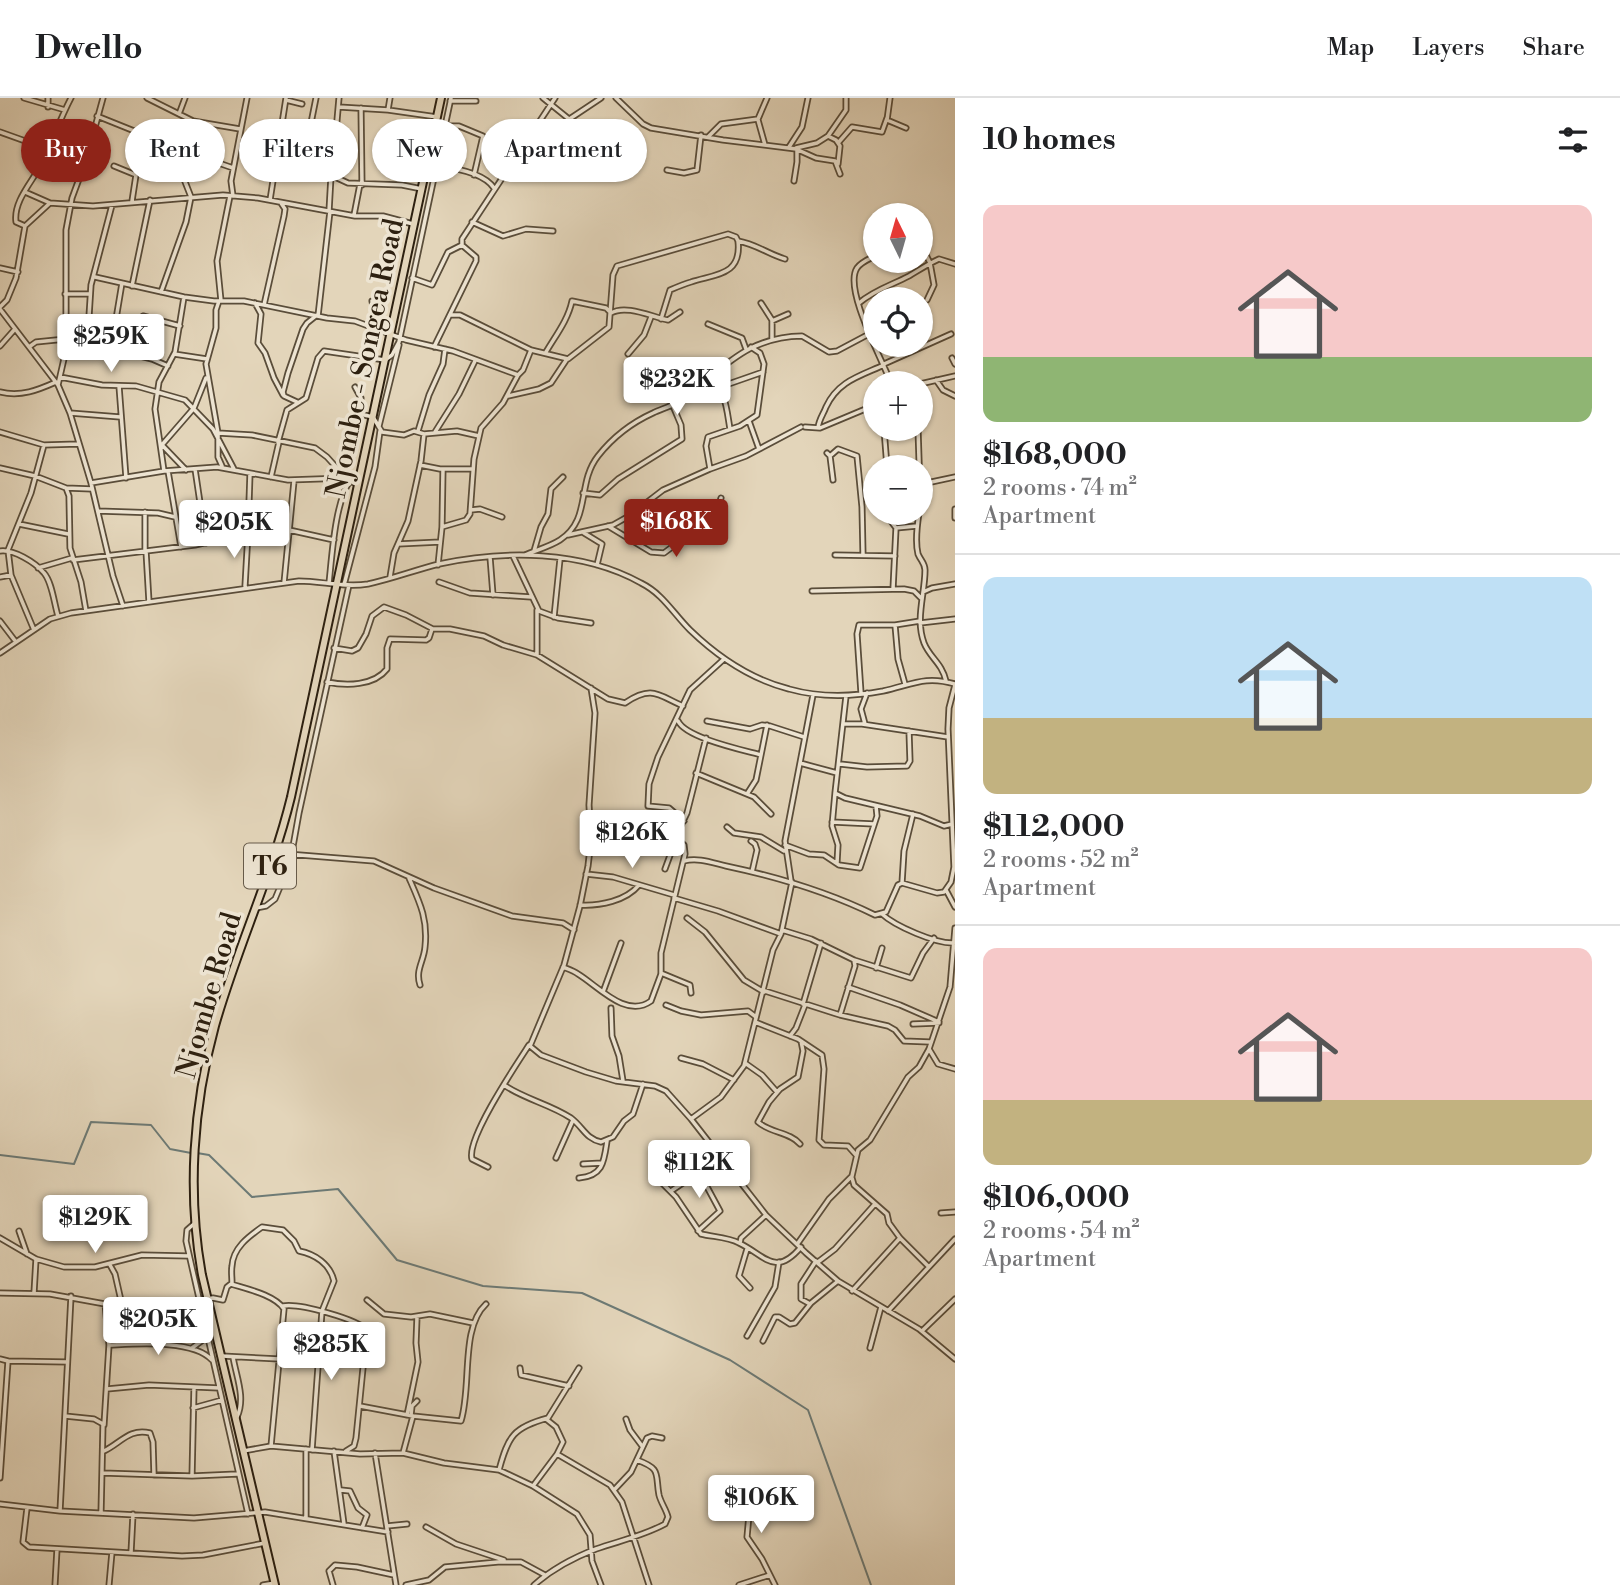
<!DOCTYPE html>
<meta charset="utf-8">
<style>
body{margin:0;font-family:"Libre Bodoni",serif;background:#f2f2f2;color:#202124;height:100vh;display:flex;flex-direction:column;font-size:26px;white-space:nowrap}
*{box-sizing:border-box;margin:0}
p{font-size:23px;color:#757577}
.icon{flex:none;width:38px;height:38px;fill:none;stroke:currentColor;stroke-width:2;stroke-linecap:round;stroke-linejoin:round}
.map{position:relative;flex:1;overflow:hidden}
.details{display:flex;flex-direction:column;background:#fff;width:665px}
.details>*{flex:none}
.banner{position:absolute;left:21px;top:21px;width:665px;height:63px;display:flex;gap:14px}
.needle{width:46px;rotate:355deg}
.buttons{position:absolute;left:863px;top:105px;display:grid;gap:14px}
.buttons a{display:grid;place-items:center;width:70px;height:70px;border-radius:50%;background:#fff;box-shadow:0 2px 5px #0004;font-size:35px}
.price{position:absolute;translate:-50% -60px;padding:0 16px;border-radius:7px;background:#fff;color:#222;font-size:23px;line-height:46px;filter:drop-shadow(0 2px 4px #0008)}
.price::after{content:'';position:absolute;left:50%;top:42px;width:21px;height:16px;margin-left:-10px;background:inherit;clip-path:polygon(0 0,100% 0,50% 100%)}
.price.on{background:#8f2418;color:#fff}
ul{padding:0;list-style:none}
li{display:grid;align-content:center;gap:14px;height:371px;padding:0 28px}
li+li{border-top:2px solid #e0e0e0}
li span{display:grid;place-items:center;height:217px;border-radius:14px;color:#555}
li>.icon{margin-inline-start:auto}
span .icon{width:126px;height:126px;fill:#fffc;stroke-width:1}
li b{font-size:30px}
h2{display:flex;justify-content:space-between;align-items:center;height:84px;padding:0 28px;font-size:30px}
.pill{padding:0 24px;border-radius:32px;background:#fff;box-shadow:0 2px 5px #0004;font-size:24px;line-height:63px}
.pill.on{background:#8f2418;color:#fff}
header{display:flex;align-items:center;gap:42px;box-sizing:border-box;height:98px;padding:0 35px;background:#fff;border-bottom:2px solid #e0e0e0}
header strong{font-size:33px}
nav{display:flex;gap:38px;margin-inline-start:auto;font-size:24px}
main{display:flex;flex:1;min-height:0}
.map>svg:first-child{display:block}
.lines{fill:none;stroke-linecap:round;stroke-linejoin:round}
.stream{stroke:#6d7a75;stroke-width:2}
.minor-casing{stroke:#5a4d3a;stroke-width:7}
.highway-casing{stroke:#2d2010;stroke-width:10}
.minor{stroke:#ede4d2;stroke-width:3.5}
.highway{stroke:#e3d5ba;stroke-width:6}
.labels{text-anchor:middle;stroke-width:7;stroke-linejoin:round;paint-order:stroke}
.shield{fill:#ede4d2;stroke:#675b4a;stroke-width:2}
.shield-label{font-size:26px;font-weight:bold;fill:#2d2010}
.street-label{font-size:28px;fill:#2d2010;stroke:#ede4d2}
</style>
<header>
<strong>Dwello</strong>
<nav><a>Map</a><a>Layers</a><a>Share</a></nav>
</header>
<main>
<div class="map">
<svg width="955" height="1487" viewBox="0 0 955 1487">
<rect width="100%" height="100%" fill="#e3d5ba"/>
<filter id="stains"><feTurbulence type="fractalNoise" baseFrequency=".00286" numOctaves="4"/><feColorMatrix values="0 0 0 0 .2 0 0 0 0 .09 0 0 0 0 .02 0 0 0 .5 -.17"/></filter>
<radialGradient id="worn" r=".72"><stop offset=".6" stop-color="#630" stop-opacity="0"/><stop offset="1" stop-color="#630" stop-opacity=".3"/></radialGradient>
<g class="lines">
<path class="stream" d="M197 1055 209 1057 252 1099 338 1091 397 1162 483 1188 582 1195 730 1262 808 1312 871 1487
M0 1057 74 1066 91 1024 151 1027 170 1051 191 1055"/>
<defs>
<path id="minor" d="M24 0 65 12
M48 0V9
M103 0 86 62 72 100 66 132V252L58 287 70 315 91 385 113 478 123 508
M147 0 193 23 240 31
M543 0 569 21
M616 0 643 26 651 30 723 42 796 51 816 60 835 63 840 76
M890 0 887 22 906 30
M286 2 302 6
M450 3H476
M339 9 388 12 437 19
M361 10 362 87
M388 12 390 0
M179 16 185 0
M97 18 184 53 233 70
M758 22 765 47
M446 28H459L483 38 474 77
M282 30 316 37 335 38
M0 34 42 49 45 53
M533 37 565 24 601 0
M709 38 721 26 758 21 767 0
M828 38 836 42 840 48 838 66
M838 45 852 29 882 34 887 20
M789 49 802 29 808 0
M796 50 817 45 828 38 846 12V0
M276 66 311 68 348 85 402 87 422 91
M308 67 309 35 316 0
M114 68 136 77 132 103
M437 68C455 70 484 75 494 90
M667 72 684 75 697 72 701 37
M332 78 339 0
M794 83 797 64V51
M25 94 50 105
M233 98 231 83 247 0
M270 102 286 0
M329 113 331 78
M354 117 360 86
M472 124 503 138 526 131 553 133
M25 128 16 124C13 103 33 83 42 65 52 44 60 21 71 0
M920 145 930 165
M875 158C869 161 861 164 857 170 843 191 883 263 891 285
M0 170 18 174
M95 179 184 199 214 203H244L327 220 355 223 406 242 453 253 518 277
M412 180 432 187 448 154 462 147
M132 188 150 102
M161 194 186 124 191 99 171 48
M65 196H90
M927 202 934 187 930 165
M219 203 216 212V230L206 266 218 335V359L222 368
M221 203 217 163 230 98
M372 203 374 214 384 233
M255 205 261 216 258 245 265 255 274 280 283 297
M761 205 772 222V241
M859 205C874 192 892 187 909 178 919 172 928 166 939 161L955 166
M264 207 284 118 285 111 281 105
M0 209 7 202 16 180 25 128 50 105 93 108 223 97 258 100 355 118H383L413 126
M0 211 58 287
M450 217H460L531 252 568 261 609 229 613 177 617 168 728 136 736 139 738 143C756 146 768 156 785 161
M318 218 330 113
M661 221 670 192C677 189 684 186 691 184 715 176 742 178 738 143
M772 223 788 216
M708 226 742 240 746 251
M0 248 15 231
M29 249 36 244 66 241
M434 249 476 163V159L462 147V141L555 0
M82 251 88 234 91 187 112 107
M111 251 122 185
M66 252 108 250 152 261 168 268
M546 254C556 237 568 222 572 203L606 210 611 215C626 206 652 219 668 222L680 214
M133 256 143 218 180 228
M174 256 207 261
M628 256 644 237 651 219
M952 260 955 266
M884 266 951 236
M60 279 102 287 136 288 185 302 213 331 234 371
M936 282 943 292 955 298
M708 283C726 287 727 315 730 331
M920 286 955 278
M119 288 126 380
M355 289 361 300 360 316 373 319 382 334 404 337 414 333 424 336 457 333 479 338
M720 289 763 274
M0 294C21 299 38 292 56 284
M508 298 539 291 551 285 567 261
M297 304 284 298 283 294 288 275 303 231 307 225 317 217
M70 315 120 319
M749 323 759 351
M379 328 399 247
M805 329 820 330 875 307
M818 330C819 321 823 317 826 309 838 283 860 278 884 267
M884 331 887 369
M918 331 920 392
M418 333 429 297 443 266 445 251
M0 334 44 347 78 346
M435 334 459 296 475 263
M218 335 252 337 315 350 327 359 346 380 356 386
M278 344 287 312 306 300 318 260 324 253 385 262 392 257 399 244 451 0
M162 347 186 372
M161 348 194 310 206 280
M827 355 830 358 838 351 857 358 862 409 863 456
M830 358 833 382
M420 367 440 371H473
M0 370 35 378 66 390 92 391
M195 371 206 445
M710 371 706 348 708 339 740 328 757 317 764 266 760 255 751 249
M164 373 155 311 159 284 175 254 184 199
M168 373 181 449
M271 379 279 344
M91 385 164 373 217 369 288 382 346 380
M922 386 955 379
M66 390 69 398 70 450 81 484 86 513
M583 395 600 397 618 381 682 341 681 327 673 308
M955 411V420
M471 412 480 411 502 419
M98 413 158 415 175 419
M889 415 890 422 896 430 893 491
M919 415C917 428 915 444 918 456 921 463 925 465 925 472 925 496 915 521 924 545 930 560 942 565 946 583
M19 426 68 436
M608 428 651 454 664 455 711 420 717 414 721 400
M442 429 443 371
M896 430 917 428
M289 432 334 442
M248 435 250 375
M584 435 602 446 597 467
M568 437 613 427 629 418 663 392 710 371 746 358 801 329
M398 446 440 444
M0 453C13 451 35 464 44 475 52 484 54 505 58 518
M145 453V414
M146 453 149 504
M534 453 541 429 548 416 551 391 563 379
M525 457C536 452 549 449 560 442 592 421 576 386 598 358 613 339 631 325 653 315 661 311 670 309 677 304 722 274 743 239 802 238L829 254 837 253 869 236
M835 457 895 458
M513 458 539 513 558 520 591 525
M490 459 493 497
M73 462 195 447 248 435 289 431
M438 467 442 429 466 422 470 416 474 361 481 330 503 305 518 277 523 272 531 252
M38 470 72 460
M0 479 11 477
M390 479 394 455 408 423 421 363 424 336
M439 484 470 495 531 499
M284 485 294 383
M329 485C332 458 335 404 350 383
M344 487 375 369 380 333
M245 488 248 435
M812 493 904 491 914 493 922 501
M923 494 932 490 955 486
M537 512V557
M554 519 560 461
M0 523 16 544
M920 525 955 521
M895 527 898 561 905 586
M34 532 11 477 8 452 31 395 44 347
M334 550 352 553 358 550 366 536 372 518 384 509 406 517 433 531H450L484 538 503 547 537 557 608 601 625 605C652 587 658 597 683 608
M0 555 50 521 71 515 299 483C322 483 344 490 368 486 392 481 415 472 439 466 504 452 582 452 641 485 663 496 673 515 690 532 719 560 750 581 789 591 821 600 851 599 883 593 911 587 925 577 955 586
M327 584C346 588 374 588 387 571V550L390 541 426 542 429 540 432 531
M591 590 595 615 589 707 591 742 588 768 580 808 564 867 530 948 541 957 586 974 616 983 655 988 666 993 691 1021 766 1117 806 1155 838 1183 919 1231 955 1261
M861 595 857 536 859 527H895L920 523
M846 598 835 695 845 700 920 718 944 728 952 726
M678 623C686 640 743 652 761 657
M707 623 750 631 762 627 770 628 804 639
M844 626H862L948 639
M865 626 861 611 867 595
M800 665 837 675
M840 666 867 669 907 668 910 663 909 633
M696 675 754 699 771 716
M835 695 832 728 838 747 837 765
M747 696 756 682 767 627
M684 723 669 710 648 708 649 686 658 659 690 592 723 562
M832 724 874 726
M727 729 734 735 761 739 784 753
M593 741C607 733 632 744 648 748
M751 743 755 746 757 752 752 774
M785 747 809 756 824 757 839 767 860 770 877 718 876 708
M275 755 374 763 434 790 512 818 563 825 574 832
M684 763C698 759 713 765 726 768 778 779 828 794 875 817L886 814 898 787 902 785 937 795 944 794 951 784 954 769 948 631 949 610 955 587
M665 771 676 741
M586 776 613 779 674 797
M409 780C420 805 428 821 425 849 424 863 415 872 420 887
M791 783 785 743 813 597
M902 785 904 753 913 716
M946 792 955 809
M674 800 718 813 781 836
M580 807C600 808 626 803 639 787
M256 810 266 808 275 801 290 765 299 715 349 487
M882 816C895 828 936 846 954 845
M687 820 705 834 744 882 764 894
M782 832 811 841 854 862 855 868 840 917
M854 862 911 880 923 855 934 840
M563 869C568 871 574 873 578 876 598 888 626 921 651 903L661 876V855L685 756 684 747 677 741V736L687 715 706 640
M876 870 882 850
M661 875 690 887 691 895
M848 889 900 907 939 924
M765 893 840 917 888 928 895 932 904 943 930 944
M603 894 621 845
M803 906 821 845
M666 907 681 913 701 917 748 913 756 919
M611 910 612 938 619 958 623 983
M755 924 798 941 822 957 824 971 819 1042 824 1047 848 1048 856 1057
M913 926 939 925
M790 938 796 930 805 907
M929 951 938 966 955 971
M681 960 703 966 734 982
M745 965 762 977 777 994
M504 987C524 1001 550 1006 571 1020 583 1029 586 1041 601 1044L613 1039 624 1023 633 1016 643 986
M691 1021 721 999 744 968 773 852 781 836 792 784
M800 1046C790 1034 770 1035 758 1024L769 1004 780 991 798 979 803 953 801 943
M662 1058 661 1079 663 1086 676 1099 701 1136C713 1139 728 1139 739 1145 765 1157 775 1180 801 1149
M556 1060 573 1022
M583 1066 602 1065
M488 1069 472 1061C466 1041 516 967 529 947
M579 1080C603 1078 604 1064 607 1043
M852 1080 854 1087 887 1116 889 1125 900 1140 928 1168
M671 1093 699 1074 717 1055
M941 1115 955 1114
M195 1125 187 1132 186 1143 248 1416
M19 1133 27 1156
M698 1133 720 1113 699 1074
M0 1140 36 1161 64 1169H95L142 1157 189 1158
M740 1145 741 1140 766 1117
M798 1145 829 1101 852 1078 858 1052 870 1042 908 979 919 969 929 951 950 889 955 830
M747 1151 739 1178 750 1190
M818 1164 835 1151 875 1106
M110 1167 115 1176 122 1207
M231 1186C247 1191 275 1197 284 1211L271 1348
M852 1193 900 1140
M0 1195 50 1196 105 1206 135 1207H160L213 1200 223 1202 227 1189 232 1185C232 1179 231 1173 232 1168 233 1150 248 1139 262 1129L283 1132 294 1143 299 1153C315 1156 330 1166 334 1183L322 1213 312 1352
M34 1195 36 1161
M367 1202 384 1216 411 1219 430 1216 473 1225
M810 1206 801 1201V1186L816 1163
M283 1208C299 1205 358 1221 368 1233V1248L363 1270 356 1340 354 1348 346 1353
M888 1213 955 1141
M922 1233 955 1201
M747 1238 775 1189 779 1164
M763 1243 775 1219H779L790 1226 795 1225 811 1205 838 1183
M109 1247C135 1246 193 1241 212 1262
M192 1250 207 1239
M870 1250 881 1209
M222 1258 320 1263
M233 1259C236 1278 246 1300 237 1319
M0 1261 8 1263
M520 1270 521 1277 569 1288
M107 1291 149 1287 219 1290
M360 1308 413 1318 461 1323C472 1288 460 1230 486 1206
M193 1310 222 1302
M407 1317 418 1264 416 1245 417 1219
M411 1317 412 1308 417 1303
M65 1318 94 1321 103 1326 101 1415
M626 1321 630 1332 642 1348
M104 1327 109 1247 105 1206
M306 1351V1419
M104 1353C121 1345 129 1330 150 1335L153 1344 154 1377
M243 1353 271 1348 360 1356 403 1355 444 1365 499 1372 533 1388 577 1416 590 1437 592 1463 601 1487
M334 1353 344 1426
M375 1355 396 1487
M403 1355 413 1318
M557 1356 610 1387 622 1404 649 1487
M499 1372C508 1338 514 1329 548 1320L579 1270
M103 1375 192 1378 237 1376
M192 1378 194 1289
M0 1380 8 1263 67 1264
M533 1388 557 1356 563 1344 556 1329 546 1321
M743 1389 749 1417 747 1439 762 1461 775 1487
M615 1391 631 1374 647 1340 652 1338 662 1340
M341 1392 350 1393 358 1410 367 1417 362 1430
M0 1406 60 1413 194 1420 265 1414 388 1434
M27 1410 23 1444 29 1449 182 1458 203 1457 265 1445
M60 1413 71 1198
M387 1428 407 1426
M426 1429 456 1446 504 1462
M131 1455 133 1416
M55 1487 57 1451
M109 1487 112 1454
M263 1487 275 1485
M333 1487 329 1473 335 1467 357 1469 394 1477
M406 1487 429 1482 445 1469 498 1464H521L545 1477
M534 1487C551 1472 575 1459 596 1451 619 1443 643 1438 665 1426L668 1419C666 1411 661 1405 659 1397 655 1376 662 1371 637 1362
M739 1487 770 1477"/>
<path id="highway" d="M275 1487 202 1177C187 1095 193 1008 215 928 237 850 272 777 291 699L441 0"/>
</defs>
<use href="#minor" class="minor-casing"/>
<use href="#highway" class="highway-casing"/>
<use href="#minor" class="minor"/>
<use href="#highway" class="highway"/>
</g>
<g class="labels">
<rect class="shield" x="244" y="745.5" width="52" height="45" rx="5"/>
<g class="shield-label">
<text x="270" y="777">T6</text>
</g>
<g class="street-label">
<text transform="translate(364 260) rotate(-78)" y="10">Njombe - Songea Road</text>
<text transform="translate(208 897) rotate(-74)" y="10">Njombe Road</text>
</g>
</g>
<rect width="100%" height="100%" filter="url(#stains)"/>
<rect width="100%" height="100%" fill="url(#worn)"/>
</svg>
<div class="buttons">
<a><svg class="needle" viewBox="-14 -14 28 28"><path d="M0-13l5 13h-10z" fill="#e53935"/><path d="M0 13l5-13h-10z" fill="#757577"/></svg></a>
<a><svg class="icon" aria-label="locate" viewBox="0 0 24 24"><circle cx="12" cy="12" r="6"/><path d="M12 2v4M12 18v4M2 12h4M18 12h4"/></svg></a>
<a>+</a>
<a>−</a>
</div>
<b class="price" style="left:111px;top:276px">$259K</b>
<b class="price" style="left:677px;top:319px">$232K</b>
<b class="price on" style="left:676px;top:461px">$168K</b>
<b class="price" style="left:234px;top:462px">$205K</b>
<b class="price" style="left:632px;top:772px">$126K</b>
<b class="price" style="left:699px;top:1102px">$112K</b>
<b class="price" style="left:95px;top:1157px">$129K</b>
<b class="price" style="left:158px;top:1259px">$205K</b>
<b class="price" style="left:331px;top:1284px">$285K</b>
<b class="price" style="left:761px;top:1437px">$106K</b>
<div class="banner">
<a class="pill on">Buy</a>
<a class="pill">Rent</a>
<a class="pill">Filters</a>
<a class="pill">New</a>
<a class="pill">Apartment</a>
</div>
</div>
<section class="details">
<h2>10 homes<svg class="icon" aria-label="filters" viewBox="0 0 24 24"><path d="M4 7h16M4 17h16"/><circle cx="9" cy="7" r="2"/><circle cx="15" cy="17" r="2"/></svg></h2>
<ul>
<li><span style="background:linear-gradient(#f6c9c9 70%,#8fb573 0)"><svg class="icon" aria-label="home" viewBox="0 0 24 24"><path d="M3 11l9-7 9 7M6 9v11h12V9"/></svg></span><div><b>$168,000</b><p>2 rooms · 74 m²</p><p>Apartment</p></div></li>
<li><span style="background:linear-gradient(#bfe0f5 65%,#c2b280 0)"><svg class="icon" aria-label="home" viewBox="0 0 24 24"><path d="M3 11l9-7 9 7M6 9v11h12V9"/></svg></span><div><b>$112,000</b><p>2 rooms · 52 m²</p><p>Apartment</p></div></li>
<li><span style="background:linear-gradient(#f6c9c9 70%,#c2b280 0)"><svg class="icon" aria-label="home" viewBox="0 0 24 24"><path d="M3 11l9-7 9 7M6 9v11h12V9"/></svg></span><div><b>$106,000</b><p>2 rooms · 54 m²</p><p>Apartment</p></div></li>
</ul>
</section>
</main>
